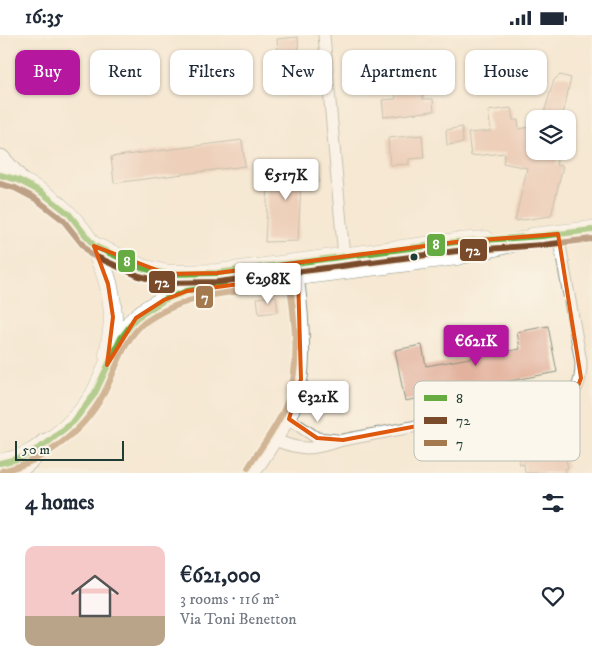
<!DOCTYPE html>
<meta charset="utf-8">
<style>
body{margin:0;font-family:"IM FELL DW Pica",serif;background:#f2f2f3;color:#1f2937;height:100vh;display:flex;flex-direction:column;font-size:19px;white-space:nowrap}
*{box-sizing:border-box;margin:0}
p{font-size:16px;color:#747a83}
.icon{flex:none;width:28px;height:28px;fill:none;stroke:currentColor;stroke-width:2;stroke-linecap:round;stroke-linejoin:round}
.map{position:relative;height:438px;overflow:hidden}
.sheet{display:flex;flex-direction:column;background:#fff;flex:1}
.sheet>*{flex:none}
.hud{position:absolute;left:15px;top:15px;width:562px;height:45px;display:flex;gap:10px}
.tools{position:absolute;left:526px;top:75px;display:grid;gap:10px}
.tools a{display:grid;place-items:center;width:50px;height:50px;border-radius:10px;background:#fff;box-shadow:0 1px 4px #0004;font-size:25px}
.scale{position:absolute;left:15px;bottom:12px;width:109px;box-sizing:border-box;padding-left:5px;border:2px solid #1f3d34;border-top:0;font-size:14px;line-height:18px;white-space:nowrap;color:#1f3d34;-webkit-text-stroke:4px #fbf7ec;paint-order:stroke}
.price{position:absolute;translate:-50% -42px;padding:0 11px;border-radius:5px;background:#fff;color:#222;font-size:16px;line-height:32px;filter:drop-shadow(0 1px 2px #0008)}
.price::after{content:'';position:absolute;left:50%;top:30px;width:15px;height:11px;margin-left:-8px;background:inherit;clip-path:polygon(0 0,100% 0,50% 100%)}
.price.on{background:#b5179e;color:#fff}
ul{padding:0;list-style:none}
li{display:flex;align-items:center;gap:15px;height:125px;padding:0 25px}
li span{display:grid;place-items:center;flex:none;width:140px;height:100px;border-radius:10px;color:#555}
li>.icon{margin-inline-start:auto}
span .icon{width:60px;height:60px;fill:#fffc;stroke-width:1}
li b{font-size:21px}
h2{display:flex;justify-content:space-between;align-items:center;height:60px;padding:0 25px;font-size:21px}
.chip{padding:0 18px;border-radius:10px;background:#fff;box-shadow:0 1px 4px #0004;font-size:18px;line-height:45px}
.chip.on{background:#b5179e;color:#fff}
.status{display:flex;justify-content:space-between;align-items:center;height:35px;padding:0 25px;background:#fff;direction:ltr}
.status svg{height:14px;fill:currentColor}
.map>svg:first-child{display:block}
.building{fill:#e3b29e}
.lines{fill:none;stroke-linecap:round;stroke-linejoin:round}
.street-casing{stroke:#8a9283;stroke-width:13}
.primary-casing{stroke:#8a9283;stroke-width:19}
.highway-casing{stroke:#8a9283;stroke-width:23}
.street{stroke:#fff;stroke-width:11}
.primary{stroke:#fff;stroke-width:18}
.highway{stroke:#fff;stroke-width:21}
.bus-1-casing{stroke:#fbf7ec;stroke-width:10}
.bus-2-casing{stroke:#fbf7ec;stroke-width:10}
.bus-3-casing{stroke:#fbf7ec;stroke-width:10}
.bus-1{stroke:#66ac42;stroke-width:6}
.bus-2{stroke:#7a4b2a;stroke-width:6}
.bus-3{stroke:#a4794e;stroke-width:6}
.marked{fill:none;stroke:#de580e;stroke-width:4;stroke-linejoin:round}
.bus-dot{fill:#1f3d34;stroke:#fbf7ec;stroke-width:2}
.key{fill:#fbf7ec;stroke:#b9bfb5;stroke-width:1}
.key-label{font-size:14px;fill:#1f3d34}
.line-badge{stroke:#fbf7ec;stroke-width:2}
.badge-label{font-size:14px;text-anchor:middle;font-weight:bold;fill:#fff}
</style>
<div class="status"><b>16:35</b><svg viewBox="0 0 49 12"><path d="M0 12V9h3v3zM5 12V6h3v6zM10 12V3h3v9zM15 12V0h3v12zM26 1h20v11H26zM47 4h2v5h-2z"/></svg></div>
<div class="map">
<svg width="592" height="438" viewBox="0 0 592 438">
<rect width="100%" height="100%" fill="#fbf7ec"/>
<filter id="ink" filterUnits="userSpaceOnUse"><feTurbulence type="fractalNoise" baseFrequency=".02" numOctaves="2"/><feDisplacementMap in="SourceGraphic" scale="10" xChannelSelector="R" yChannelSelector="G"/><feConvolveMatrix kernelMatrix="1 2 1 2 8 2 1 2 1" color-interpolation-filters="sRGB"/></filter>
<filter id="wash" filterUnits="userSpaceOnUse"><feTurbulence type="fractalNoise" baseFrequency=".0096" numOctaves="4" result="noise"/><feDisplacementMap in="SourceGraphic" scale="20" xChannelSelector="R" yChannelSelector="G"/><feGaussianBlur stdDeviation="1.12" result="paint"/><feColorMatrix in="noise" values="0 0 0 0 0 0 0 0 0 0 0 0 0 0 0 0 0 1.4 0 .05"/><feComposite in="paint" operator="in"/></filter>
<g filter="url(#wash)">
<rect width="100%" height="100%" fill="#f6e8d2"/>
<g id="blocks">
<path class="building" d="M298 2 301 52 281 53 277 4Z
M560 40 571 43 562 84H542L554 45Z
M423 53V64H433L434 76 384 82 382 65 396 64 395 55Z
M511 73 513 85H518L519 94 535 91V116H559L556 130 563 131 551 181 515 186 527 133 503 128 505 118 471 121 468 98 491 96 488 76Z
M462 92 463 108 447 110 446 95Z
M422 100 424 123 409 124V129L390 130 388 103Z
M242 105 245 131 114 148 111 122Z
M269 129 297 131V134L317 132 319 147 301 149 298 206 265 207Z
M276 261 278 277 259 279 257 263Z
M548 291 557 337 405 366 395 315 422 310 426 331 520 314 517 297Z
M556 384 568 433 565 434 566 438H525L524 429 520 430 515 403H519L517 391Z"/>
</g>
</g>
<g filter="url(#ink)">
<use href="#blocks" fill-opacity="0" stroke="#8a9283" stroke-width="1"/>
<g class="lines">
<defs>
<path id="street" d="M324 0 344 222
M289 384 317 403 337 405
M275 405C304 417 314 414 343 405L555 365C578 358 581 351 581 327L558 199
M255 438C267 418 286 393 295 372 309 338 303 278 298 241"/>
<path id="primary" d="M6 141C66 161 111 217 113 282 113 294 110 308 108 320
M532 202 592 195
M94 211 142 233 167 239 217 238 456 207 486 205
M0 428C7 426 15 425 22 422 50 410 78 386 94 360 108 335 114 303 136 283 159 262 189 256 218 251L457 221 542 201"/>
<path id="highway" d="M0 125 18 145
M12 438 46 409"/>
</defs>
<use href="#street" class="street-casing"/>
<use href="#primary" class="primary-casing"/>
<use href="#highway" class="highway-casing"/>
<use href="#street" class="street"/>
<use href="#primary" class="primary"/>
<use href="#highway" class="highway"/>
<defs>
<path id="bus-1" d="M0 140 18 145 41 157 69 179 94 211 142 233 167 239 217 238 456 207 542 201 592 195
M0 428 21 423 46 409 74 386 94 360 121 303 136 283 164 265 187 256 224 250"/>
<path id="bus-2" d="M0 149 15 153 36 164 63 185 90 219 139 241 166 248 218 247 457 216 543 210 592 204"/>
<path id="bus-3" d="M2 436C48 425 88 394 108 350 117 330 126 302 144 288 186 257 241 256 290 251 295 288 301 334 286 370 277 393 260 413 248 433"/>
</defs>
<use href="#bus-1" class="bus-1-casing"/>
<use href="#bus-2" class="bus-2-casing"/>
<use href="#bus-3" class="bus-3-casing"/>
<use href="#bus-1" class="bus-1"/>
<use href="#bus-2" class="bus-2"/>
<use href="#bus-3" class="bus-3"/>
</g>
</g>
<path d="M0 0H592V438H0ZM558 199 581 343 577 354 555 365 343 405 317 403 289 384 301 344 298 241 187 256 164 265 136 283 107 330 113 282 108 249 94 211 167 239 217 238 456 207Z" fill="#f6e8d2" fill-opacity=".55" fill-rule="evenodd"/>
<path class="marked" d="M558 199 581 343 577 354 555 365 343 405 317 403 289 384 301 344 298 241 187 256 164 265 136 283 107 330 113 282 108 249 94 211 167 239 217 238 456 207Z"/>
<circle class="bus-dot" cx="414" cy="222" r="4.5"/>
<rect x="414" y="346" width="166" height="80" rx="8" class="key"/>
<rect x="424" y="360" width="23" height="6" fill="#66ac42"/>
<rect x="424" y="382" width="23" height="7" fill="#7a4b2a"/>
<rect x="424" y="405" width="23" height="6" fill="#a4794e"/>
<g class="key-label">
<text x="456" y="368">8</text>
<text x="456" y="390">72</text>
<text x="456" y="413">7</text>
</g>
<g class="line-badge">
<rect x="426" y="198" width="20" height="24" rx="5" fill="#66ac42"/>
<rect x="459" y="203" width="29" height="24" rx="5" fill="#7a4b2a"/>
<rect x="117" y="214" width="19" height="24" rx="5" fill="#66ac42"/>
<rect x="148" y="235" width="28" height="24" rx="5" fill="#7a4b2a"/>
<rect x="195" y="250" width="19" height="24" rx="5" fill="#a4794e"/>
</g>
<g class="badge-label">
<text x="436" y="214">8</text>
<text x="473" y="220">72</text>
<text x="127" y="231">8</text>
<text x="162" y="252">72</text>
<text x="205" y="267">7</text>
</g>
</svg>
<div class="tools">
<a><svg class="icon" aria-label="layers" viewBox="0 0 24 24"><path d="M12 4l9 5-9 5-9-5zM3 14l9 5 9-5"/></svg></a>
</div>
<div class="scale">50 m</div>
<b class="price" style="left:286px;top:166px">€517K</b>
<b class="price" style="left:268px;top:270px">€298K</b>
<b class="price on" style="left:476px;top:332px">€621K</b>
<b class="price" style="left:318px;top:388px">€321K</b>
<div class="hud">
<a class="chip on">Buy</a>
<a class="chip">Rent</a>
<a class="chip">Filters</a>
<a class="chip">New</a>
<a class="chip">Apartment</a>
<a class="chip">House</a>
</div>
</div>
<section class="sheet">
<h2>4 homes<svg class="icon" aria-label="filters" viewBox="0 0 24 24"><path d="M4 7h16M4 17h16"/><circle cx="9" cy="7" r="2"/><circle cx="15" cy="17" r="2"/></svg></h2>
<ul>
<li><span style="background:linear-gradient(#f6c9c9 70%,#b9a48a 0)"><svg class="icon" aria-label="home" viewBox="0 0 24 24"><path d="M3 11l9-7 9 7M6 9v11h12V9"/></svg></span><div><b>€621,000</b><p>3 rooms · 116 m²</p><p>Via Toni Benetton</p></div><svg class="icon" aria-label="heart" viewBox="0 0 24 24"><path d="M12 20l-8-8c-3-5 5-10 8-4 3-6 11-1 8 4z"/></svg></li>
</ul>
</section>
